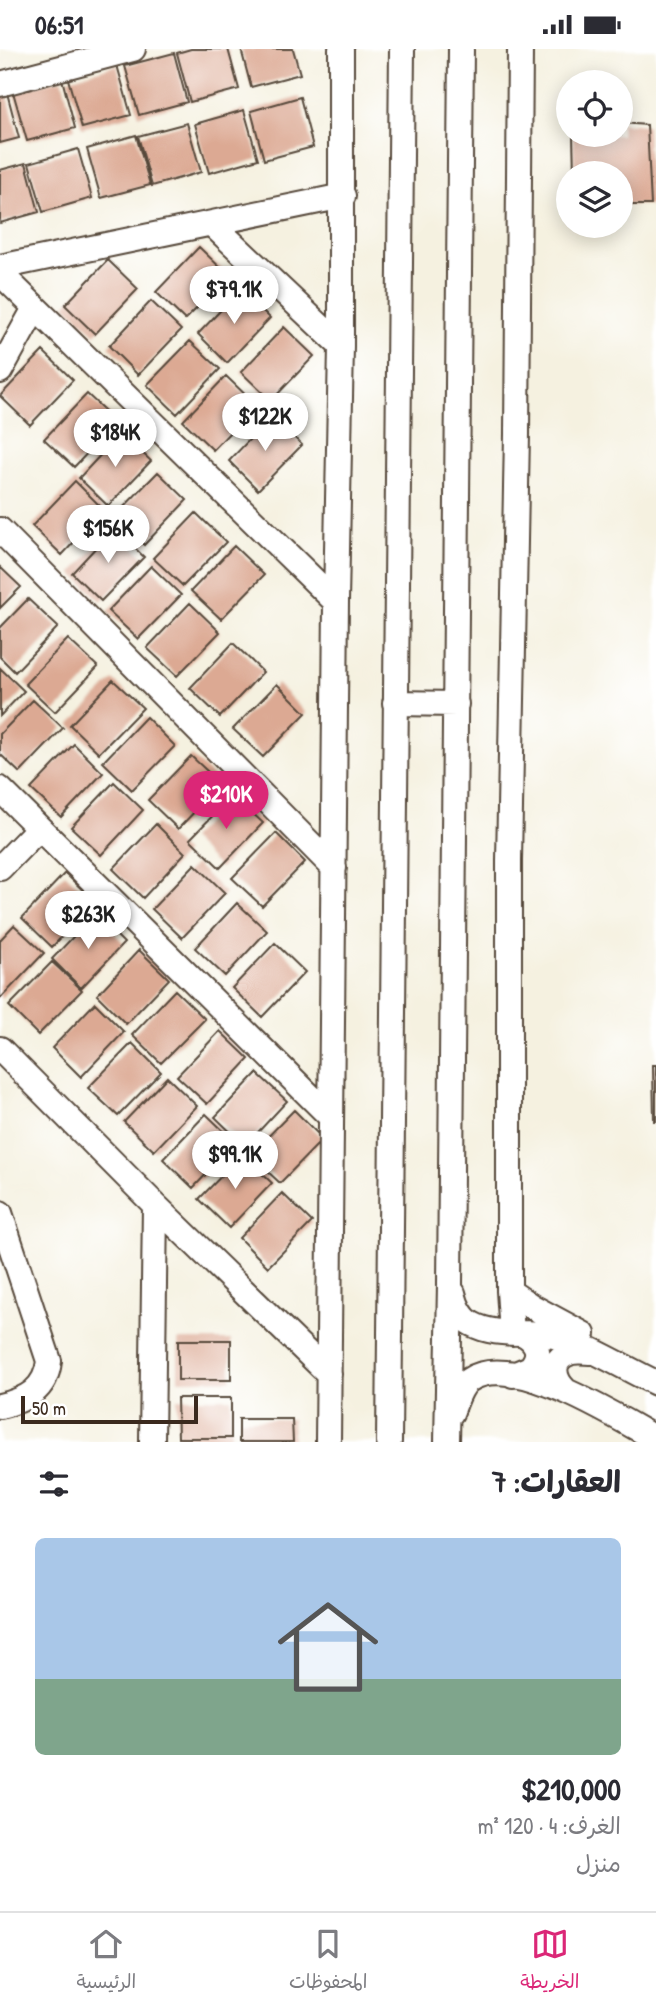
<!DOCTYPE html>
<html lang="ar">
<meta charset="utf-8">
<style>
body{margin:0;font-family:"Patrick Hand","Playpen Sans Arabic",sans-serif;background:#f2f2f3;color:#2b2b33;direction:rtl;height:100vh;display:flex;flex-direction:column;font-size:26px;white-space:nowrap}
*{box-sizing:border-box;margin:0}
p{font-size:23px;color:#7c7c81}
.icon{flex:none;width:38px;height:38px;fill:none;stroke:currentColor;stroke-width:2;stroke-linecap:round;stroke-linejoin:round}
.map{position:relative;height:1393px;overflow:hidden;direction:ltr}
.panel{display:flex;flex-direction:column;background:#fff;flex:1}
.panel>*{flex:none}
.tools{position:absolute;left:556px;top:21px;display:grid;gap:14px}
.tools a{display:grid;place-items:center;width:77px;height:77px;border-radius:50%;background:#fff;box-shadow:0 4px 18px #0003;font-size:35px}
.scale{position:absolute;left:21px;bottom:18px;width:177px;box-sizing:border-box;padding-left:7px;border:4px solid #3b2a1e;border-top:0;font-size:19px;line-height:24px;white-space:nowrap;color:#3b2a1e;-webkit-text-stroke:5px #fff;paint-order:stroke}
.price{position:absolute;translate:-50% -60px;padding:0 16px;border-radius:24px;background:#fff;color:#222;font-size:23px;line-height:46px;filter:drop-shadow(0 2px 4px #0008)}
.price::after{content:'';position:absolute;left:50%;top:42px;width:21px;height:16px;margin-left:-10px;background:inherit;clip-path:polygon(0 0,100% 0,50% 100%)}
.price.selected{background:#db2777;color:#fff}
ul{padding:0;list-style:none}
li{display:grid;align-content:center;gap:14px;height:371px;padding:0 35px}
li+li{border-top:2px solid #e1e1e2}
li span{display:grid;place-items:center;height:217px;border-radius:10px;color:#555}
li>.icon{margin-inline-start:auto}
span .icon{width:126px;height:126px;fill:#fffc;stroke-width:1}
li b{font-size:30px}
h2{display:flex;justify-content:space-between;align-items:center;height:84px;padding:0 35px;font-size:30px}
.status{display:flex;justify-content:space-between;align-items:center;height:49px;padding:0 35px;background:#fff;direction:ltr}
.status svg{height:19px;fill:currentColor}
.dock{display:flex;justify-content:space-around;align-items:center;height:98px;border-top:2px solid #e1e1e2;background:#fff;font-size:19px;color:#7c7c81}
.dock a{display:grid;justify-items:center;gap:4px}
.dock .selected{color:#db2777}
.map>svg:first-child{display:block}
.building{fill:#dca993}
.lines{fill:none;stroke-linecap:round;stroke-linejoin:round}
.minor-casing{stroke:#57483b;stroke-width:28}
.minor{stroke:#fff;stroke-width:24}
</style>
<div class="status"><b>06:51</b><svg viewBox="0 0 49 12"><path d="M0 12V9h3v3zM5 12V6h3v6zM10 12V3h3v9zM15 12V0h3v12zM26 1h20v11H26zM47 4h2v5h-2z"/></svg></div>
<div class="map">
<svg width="656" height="1393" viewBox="0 0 656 1393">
<rect width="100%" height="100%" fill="#fff"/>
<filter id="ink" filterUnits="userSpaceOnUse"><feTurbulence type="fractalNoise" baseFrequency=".0143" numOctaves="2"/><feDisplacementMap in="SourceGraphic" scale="14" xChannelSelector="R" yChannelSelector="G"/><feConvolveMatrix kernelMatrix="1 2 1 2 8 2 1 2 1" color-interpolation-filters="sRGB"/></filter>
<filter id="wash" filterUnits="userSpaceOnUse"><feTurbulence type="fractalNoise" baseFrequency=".00686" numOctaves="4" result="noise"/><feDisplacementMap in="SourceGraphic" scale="28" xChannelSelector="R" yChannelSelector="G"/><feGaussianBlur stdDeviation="1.57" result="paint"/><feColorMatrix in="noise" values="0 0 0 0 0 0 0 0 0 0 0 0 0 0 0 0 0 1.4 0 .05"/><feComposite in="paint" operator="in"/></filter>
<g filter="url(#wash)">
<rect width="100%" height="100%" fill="#f5f1e0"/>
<g id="blocks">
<path class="building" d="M191 0H228L239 40 190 53 177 4Z
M241 0H293L300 25 251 38Z
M174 4 187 53 139 66 125 17Z
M117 16 131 66 82 79 68 30Z
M62 30 75 79 27 92 13 43Z
M6 40 19 89 0 94V42Z
M300 48 313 98 264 111 251 62Z
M244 61 258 110 209 124 195 75Z
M187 74 201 123 152 137 138 87Z
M621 74 647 76 651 156H621V124H574L573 86H621Z
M136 86 150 136 101 149 87 100Z
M78 100 92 149 43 163 29 114Z
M26 114 39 163 0 174V121Z
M199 198 229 227 185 271 156 243Z
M108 211 138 240 95 285 65 256Z
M241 240 270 269 227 314 198 285Z
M151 252 181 281 138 326 109 297Z
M284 278 314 307 271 352 241 323Z
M190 292 220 320 177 365 147 336Z
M43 302 73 331 30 376 0 347Z
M226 327 256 356 213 401 183 372Z
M87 345 117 373 74 418 44 390Z
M272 367 302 396 258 441 229 412Z
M121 384 151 412 108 457 79 429Z
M158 423 187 451 144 496 114 468Z
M75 432 104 461 62 506 32 477Z
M196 464 226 493 183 537 153 509Z
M114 479 144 508 101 552 72 524Z
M234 497 264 526 221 570 191 542Z
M151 517 181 546 138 590 108 562Z
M0 518 21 538 0 559Z
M28 550 58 578 15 623 0 608V579Z
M190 554 220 583 177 627 147 599Z
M68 590 98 618 55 663 25 635Z
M233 594 263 623 220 668 190 639Z
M0 619 24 642 0 667Z
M113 631 143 659 99 704 70 676Z
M277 635 306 664 263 708 233 680Z
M33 651 63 679 20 724 0 705V685Z
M146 668 175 697 132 741 103 713Z
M74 695 103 724 61 768 31 740Z
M191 707 221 735 178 780 148 751Z
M114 733 143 761 101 806 71 778Z
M233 746 263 774 220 819 190 790Z
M156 775 185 804 143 849 113 820Z
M276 784 305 813 262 857 232 829Z
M195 815 225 844 182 889 152 860Z
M65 824 95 853 52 898 22 869Z
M237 854 267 882 225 927 195 899Z
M95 865 124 894 81 939 52 910Z
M14 876 44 904 0 950V891Z
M275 894 305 923 262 968 232 939Z
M139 901 169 930 126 975 97 946Z
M52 913 82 941 38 986 9 957Z
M175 941 205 970 161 1014 132 986Z
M95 954 124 983 81 1028 52 999Z
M220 982 249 1010 207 1055 177 1027Z
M132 994 161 1023 118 1067 88 1039Z
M653 1016H656V1072H654Z
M257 1024 287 1052 245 1097 215 1068Z
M167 1028 197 1057 154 1102 124 1073Z
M294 1061 323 1090 280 1134 250 1106Z
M206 1065 236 1094 193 1139 163 1110Z
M242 1106 272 1134 229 1179 199 1150Z
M282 1144 312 1173 268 1218 239 1189Z
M178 1291H231V1331H178Z
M177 1349H231V1389H178Z
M239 1370H292L293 1393H239Z"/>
</g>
</g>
<g filter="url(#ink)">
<use href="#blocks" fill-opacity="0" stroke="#57483b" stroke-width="2"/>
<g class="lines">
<defs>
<path id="minor" d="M0 35 133 0
M212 175 341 297
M0 218 343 147
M0 224 336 553
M0 322 35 259
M0 481 334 819
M395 654 456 655
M0 740 331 1068
M0 819 39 779
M0 1000 155 1156 329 1325
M0 1164 49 1312C46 1341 26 1351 0 1357
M509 1242 531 1257 583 1285
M453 1244C456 1257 461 1269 472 1275 498 1289 530 1280 558 1288 592 1298 624 1319 656 1334
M512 1284 509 1242V812L517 385 520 0
M513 1326 530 1319C542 1306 538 1293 524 1285
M565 1341C553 1329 550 1311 569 1304 576 1301 585 1303 592 1303
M451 1364C456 1353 459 1338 469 1331 512 1301 616 1368 656 1390
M152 1393 155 1156
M328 1393 336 553 341 297V0
M389 1393 402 0
M447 1393 450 1235 461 0"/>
</defs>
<use href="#minor" class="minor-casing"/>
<use href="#minor" class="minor"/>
</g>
</g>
</svg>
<div class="tools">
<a><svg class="icon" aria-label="locate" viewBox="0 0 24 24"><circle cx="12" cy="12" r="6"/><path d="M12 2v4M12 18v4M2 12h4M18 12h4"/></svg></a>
<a><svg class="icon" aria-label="layers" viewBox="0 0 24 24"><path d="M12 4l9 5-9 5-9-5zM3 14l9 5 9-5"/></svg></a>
</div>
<div class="scale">50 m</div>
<b class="price" style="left:234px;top:277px">$79.1K</b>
<b class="price" style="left:265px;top:404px">$122K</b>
<b class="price" style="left:115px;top:420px">$184K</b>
<b class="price" style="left:108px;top:516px">$156K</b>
<b class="price selected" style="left:226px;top:782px">$210K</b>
<b class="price" style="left:88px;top:902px">$263K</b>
<b class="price" style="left:235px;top:1142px">$99.1K</b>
</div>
<section class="panel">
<h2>العقارات: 7<svg class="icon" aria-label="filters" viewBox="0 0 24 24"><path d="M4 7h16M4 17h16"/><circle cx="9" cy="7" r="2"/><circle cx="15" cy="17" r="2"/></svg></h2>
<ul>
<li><span style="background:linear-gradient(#a9c7e8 65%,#7fa58c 0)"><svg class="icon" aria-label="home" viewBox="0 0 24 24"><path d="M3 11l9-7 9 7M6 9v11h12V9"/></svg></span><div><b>$210,000</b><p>الغرف: 4 · 120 m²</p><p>منزل</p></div></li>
</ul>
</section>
<nav class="dock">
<a class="selected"><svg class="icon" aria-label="map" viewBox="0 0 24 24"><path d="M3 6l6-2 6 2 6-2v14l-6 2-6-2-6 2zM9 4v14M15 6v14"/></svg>الخريطة</a>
<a><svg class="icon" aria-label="saved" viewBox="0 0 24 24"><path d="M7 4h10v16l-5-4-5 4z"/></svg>المحفوظات</a>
<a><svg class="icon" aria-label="home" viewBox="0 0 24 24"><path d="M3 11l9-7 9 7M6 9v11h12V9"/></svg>الرئيسية</a>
</nav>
